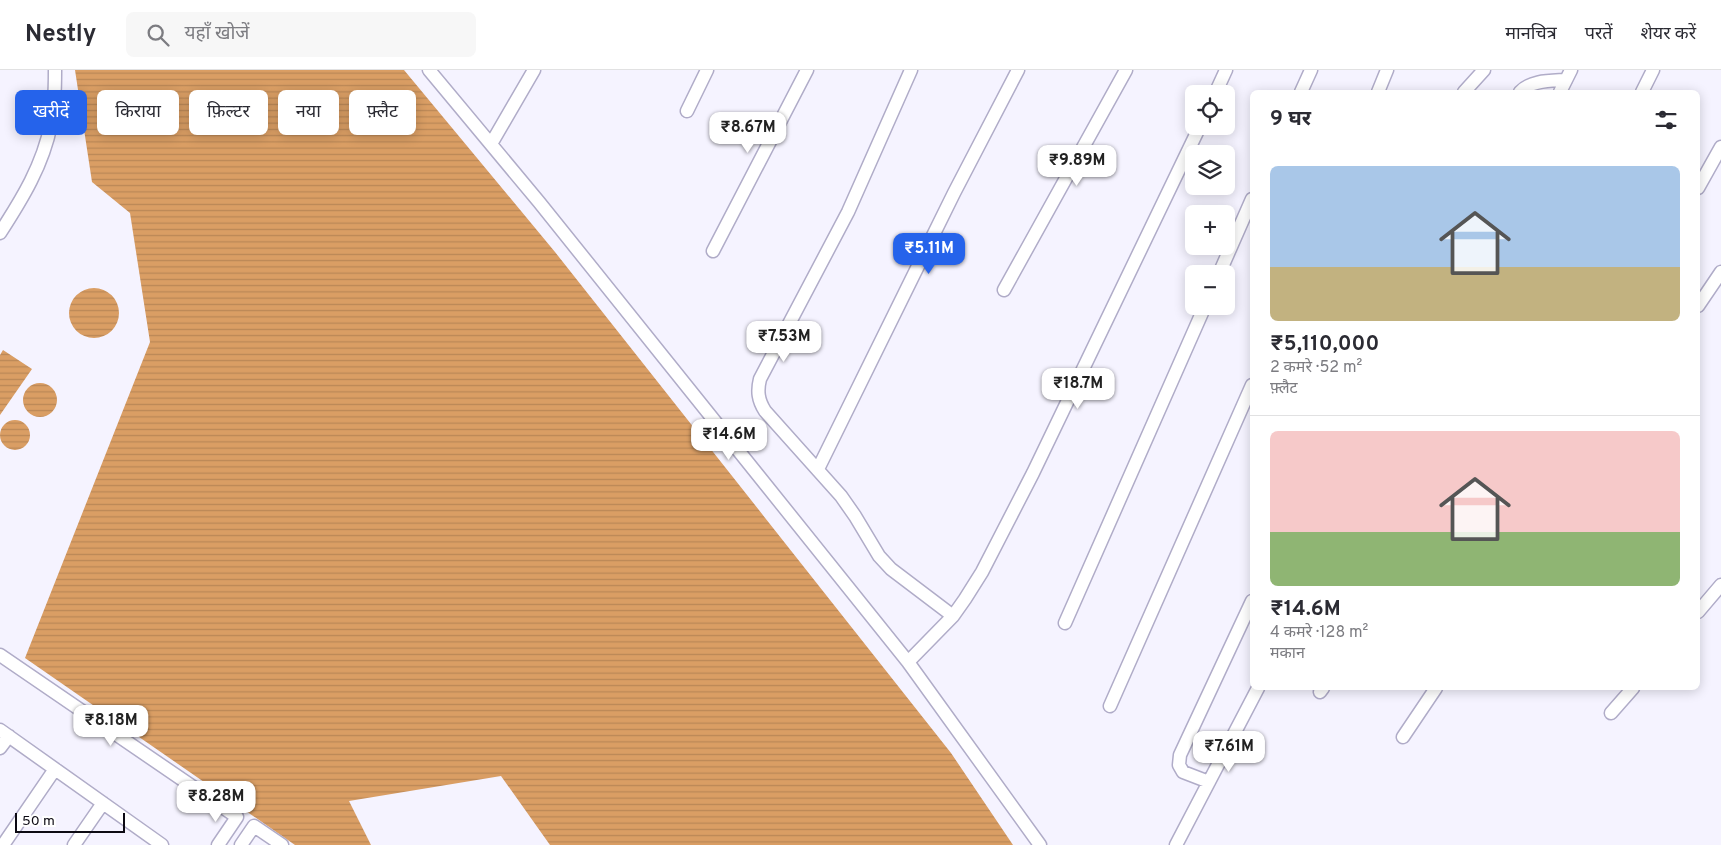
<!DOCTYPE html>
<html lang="hi">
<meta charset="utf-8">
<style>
body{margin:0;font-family:Overpass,"Noto Sans Devanagari",sans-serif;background:#f7f7f7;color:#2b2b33;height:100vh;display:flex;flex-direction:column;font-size:19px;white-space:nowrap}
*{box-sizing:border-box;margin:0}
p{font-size:16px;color:#7c7c81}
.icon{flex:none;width:28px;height:28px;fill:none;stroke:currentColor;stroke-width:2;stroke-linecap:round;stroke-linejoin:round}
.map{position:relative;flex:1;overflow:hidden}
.drawer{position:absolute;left:1250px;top:20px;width:450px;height:600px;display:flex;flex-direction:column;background:#fff;border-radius:8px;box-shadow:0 2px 12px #0003}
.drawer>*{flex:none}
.hud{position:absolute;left:15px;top:20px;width:475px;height:45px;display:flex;gap:10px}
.controls{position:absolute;left:1185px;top:15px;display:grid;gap:10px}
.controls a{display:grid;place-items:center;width:50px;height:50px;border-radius:8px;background:#fff;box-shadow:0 2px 12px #0003;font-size:25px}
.scale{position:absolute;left:15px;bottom:12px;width:110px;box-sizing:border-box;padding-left:5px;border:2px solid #0c0a13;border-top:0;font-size:14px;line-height:18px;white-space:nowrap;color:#0c0a13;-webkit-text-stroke:4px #fff;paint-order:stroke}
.price{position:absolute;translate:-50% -42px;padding:0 11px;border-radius:10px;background:#fff;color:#222;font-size:16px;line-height:32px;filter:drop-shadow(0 1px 2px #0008)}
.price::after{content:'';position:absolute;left:50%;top:30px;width:15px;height:11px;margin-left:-8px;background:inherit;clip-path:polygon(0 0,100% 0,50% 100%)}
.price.selected{background:#2563eb;color:#fff}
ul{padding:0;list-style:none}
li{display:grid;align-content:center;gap:10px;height:265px;padding:0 20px}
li+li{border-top:1px solid #e1e1e2}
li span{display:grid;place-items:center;height:155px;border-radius:8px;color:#555}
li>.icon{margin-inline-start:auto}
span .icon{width:90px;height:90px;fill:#fffc;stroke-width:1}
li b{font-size:21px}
h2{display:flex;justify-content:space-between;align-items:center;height:60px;padding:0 20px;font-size:21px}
.chip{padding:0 18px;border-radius:8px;background:#fff;box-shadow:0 2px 12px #0003;font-size:18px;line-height:45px}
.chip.selected{background:#2563eb;color:#fff}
header{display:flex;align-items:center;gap:30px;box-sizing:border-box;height:70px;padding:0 25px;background:#fff;border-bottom:1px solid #e1e1e2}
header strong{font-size:24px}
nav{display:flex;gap:28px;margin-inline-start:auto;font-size:18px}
.search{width:350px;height:45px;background:#f7f7f7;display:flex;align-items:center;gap:12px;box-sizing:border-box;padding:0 18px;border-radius:8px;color:#7c7c81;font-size:19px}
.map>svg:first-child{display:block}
.water{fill:url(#water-rules)}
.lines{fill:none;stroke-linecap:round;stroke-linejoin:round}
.minor-casing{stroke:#b0acc8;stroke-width:15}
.minor{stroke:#fff;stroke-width:12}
</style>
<header>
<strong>Nestly</strong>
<div class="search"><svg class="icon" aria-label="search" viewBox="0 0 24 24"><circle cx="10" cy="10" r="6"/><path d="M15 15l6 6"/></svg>यहाँ खोजें</div>
<nav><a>मानचित्र</a><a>परतें</a><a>शेयर करें</a></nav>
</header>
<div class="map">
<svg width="1721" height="775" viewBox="0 0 1721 775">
<defs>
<pattern id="water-rules" width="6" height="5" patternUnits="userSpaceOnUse" patternTransform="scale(1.25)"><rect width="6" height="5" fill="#da9e64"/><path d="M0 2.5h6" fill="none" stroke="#ba8756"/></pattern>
</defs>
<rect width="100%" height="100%" fill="#f5f3ff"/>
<path class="water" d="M75 0H404L555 182 951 683 1013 775H550L501 706 349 731 371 775H295L25 588 150 272 130 143 92 112Z
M69 243a25 25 0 1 1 50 0a25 25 0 1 1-50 0Z
M3 280 32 299 0 345V285Z
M23 330a17 17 0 1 1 34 0a17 17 0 1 1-34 0Z
M0 365a15 15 0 1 1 30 0a15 15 0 1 1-30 0Z"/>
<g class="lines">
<defs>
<path id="minor" d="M429 0 539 132 908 592 1040 775
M911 0 848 142 760 309C757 321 758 330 765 341L841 426 855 446 879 486 891 499 953 546
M1301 22 1311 0
M1378 22 1387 0
M1464 22 1484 0
M1520 22C1531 10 1551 11 1566 10
M1560 22 1571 0
M1642 22 1653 0
M1215 24 1226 0
M687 41 707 0
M491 74 534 0
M1698 118 1721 77
M0 163C22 129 43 95 51 54 55 37 55 18 55 0
M713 181 807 0
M1219 204 1252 129
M1004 220 1126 0
M1698 236 1721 202
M818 399 954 123 1018 0
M1698 542 1721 515
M1065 553 1205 236
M0 585 237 747 218 775
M908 592 953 546 965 529 982 502 1033 403 1200 56
M1320 622 1323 618
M1110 636 1252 315
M1611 643 1633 618
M0 660 162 775
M1403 667 1436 618
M0 678 9 666
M1209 712 1183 702 1179 695 1180 685 1252 531
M3 775 55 699
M74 775 103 733
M241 775 254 756 282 775
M1176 775 1258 618"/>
</defs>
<use href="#minor" class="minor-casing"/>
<use href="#minor" class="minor"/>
</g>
</svg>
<div class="controls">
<a><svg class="icon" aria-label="locate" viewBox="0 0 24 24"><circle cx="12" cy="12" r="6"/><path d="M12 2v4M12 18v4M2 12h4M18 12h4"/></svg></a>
<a><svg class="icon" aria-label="layers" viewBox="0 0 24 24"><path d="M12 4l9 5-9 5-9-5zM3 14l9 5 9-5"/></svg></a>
<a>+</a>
<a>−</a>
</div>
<div class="scale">50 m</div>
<b class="price" style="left:748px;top:84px">₹8.67M</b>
<b class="price" style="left:1077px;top:117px">₹9.89M</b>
<b class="price selected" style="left:929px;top:205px">₹5.11M</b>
<b class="price" style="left:784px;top:293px">₹7.53M</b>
<b class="price" style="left:1078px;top:340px">₹18.7M</b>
<b class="price" style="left:729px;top:391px">₹14.6M</b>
<b class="price" style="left:111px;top:677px">₹8.18M</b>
<b class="price" style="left:1229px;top:703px">₹7.61M</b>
<b class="price" style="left:216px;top:753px">₹8.28M</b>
<div class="hud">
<a class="chip selected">खरीदें</a>
<a class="chip">किराया</a>
<a class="chip">फ़िल्टर</a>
<a class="chip">नया</a>
<a class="chip">फ़्लैट</a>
</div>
<section class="drawer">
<h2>9 घर<svg class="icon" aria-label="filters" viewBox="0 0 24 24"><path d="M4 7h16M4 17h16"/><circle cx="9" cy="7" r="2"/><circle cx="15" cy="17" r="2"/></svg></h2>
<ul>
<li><span style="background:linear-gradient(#a9c7e8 65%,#c2b280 0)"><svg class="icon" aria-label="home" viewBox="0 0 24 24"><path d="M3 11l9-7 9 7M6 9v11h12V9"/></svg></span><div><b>₹5,110,000</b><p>2 कमरे · 52 m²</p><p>फ़्लैट</p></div></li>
<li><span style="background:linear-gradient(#f6c9c9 65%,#8fb573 0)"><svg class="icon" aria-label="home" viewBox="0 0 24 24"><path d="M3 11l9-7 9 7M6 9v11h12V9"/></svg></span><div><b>₹14.6M</b><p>4 कमरे · 128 m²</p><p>मकान</p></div></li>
</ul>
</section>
</div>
